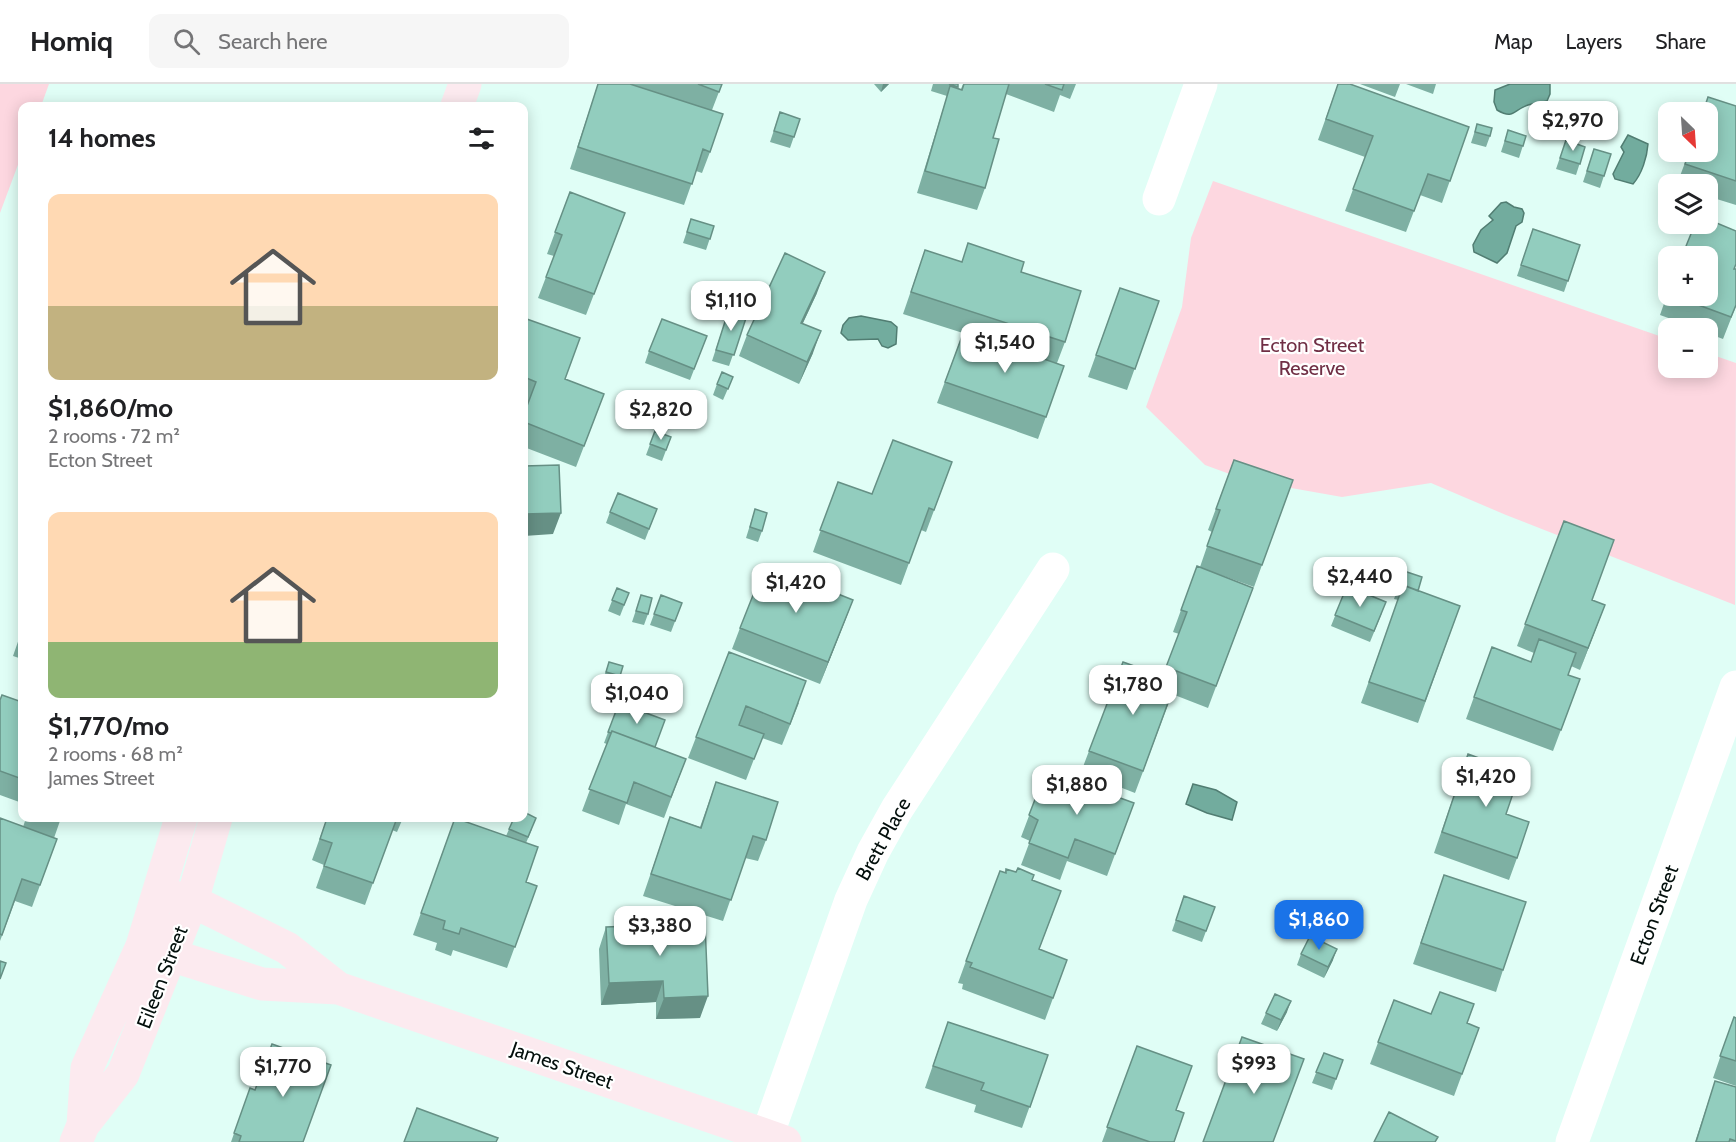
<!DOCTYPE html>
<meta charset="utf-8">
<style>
body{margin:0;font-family:Cabin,sans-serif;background:#f6f6f6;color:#202124;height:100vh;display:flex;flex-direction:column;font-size:22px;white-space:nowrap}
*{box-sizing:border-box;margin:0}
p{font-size:20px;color:#757577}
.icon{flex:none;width:33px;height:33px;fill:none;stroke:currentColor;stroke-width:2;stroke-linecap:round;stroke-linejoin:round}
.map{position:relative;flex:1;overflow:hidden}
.drawer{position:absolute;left:18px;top:18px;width:510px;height:720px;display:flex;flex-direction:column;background:#fff;border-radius:12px;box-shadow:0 3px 15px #0003}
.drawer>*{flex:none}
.needle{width:39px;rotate:155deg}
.controls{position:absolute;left:1658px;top:18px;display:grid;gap:12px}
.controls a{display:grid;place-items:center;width:60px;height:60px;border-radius:12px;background:#fff;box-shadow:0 3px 15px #0003;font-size:30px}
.price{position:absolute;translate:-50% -51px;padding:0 14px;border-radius:12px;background:#fff;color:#222;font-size:20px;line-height:39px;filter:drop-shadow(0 2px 3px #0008)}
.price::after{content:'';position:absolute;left:50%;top:36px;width:18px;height:14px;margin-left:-9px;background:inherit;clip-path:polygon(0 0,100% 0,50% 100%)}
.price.current{background:#1a73e8;color:#fff}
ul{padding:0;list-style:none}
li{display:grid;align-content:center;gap:12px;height:318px;padding:0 30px}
li span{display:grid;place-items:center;height:186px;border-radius:12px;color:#555}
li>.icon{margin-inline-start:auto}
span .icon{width:108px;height:108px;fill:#fffc;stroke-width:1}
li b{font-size:26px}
h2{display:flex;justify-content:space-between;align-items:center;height:72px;padding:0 30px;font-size:26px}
header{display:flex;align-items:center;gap:36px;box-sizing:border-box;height:84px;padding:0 30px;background:#fff;border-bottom:2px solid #e0e0e0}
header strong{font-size:28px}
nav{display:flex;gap:33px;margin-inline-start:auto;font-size:21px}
.search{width:420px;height:54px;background:#f6f6f6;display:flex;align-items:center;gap:15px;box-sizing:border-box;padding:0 21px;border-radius:12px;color:#757577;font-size:22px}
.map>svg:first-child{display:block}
.green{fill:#fdd7e0}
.water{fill:#72ac9e;stroke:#517d72;stroke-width:1.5}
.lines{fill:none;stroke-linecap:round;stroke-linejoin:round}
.street{stroke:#fff;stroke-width:33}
.secondary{stroke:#fceaef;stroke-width:33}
.wall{fill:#7eb0a3}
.shaded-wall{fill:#669085}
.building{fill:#92cdbe;stroke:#669085;stroke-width:1.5}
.labels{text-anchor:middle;stroke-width:4.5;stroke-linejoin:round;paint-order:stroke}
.park-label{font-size:20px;fill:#702f45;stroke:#fff}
.street-label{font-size:20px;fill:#030f0c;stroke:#fff}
</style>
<header>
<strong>Homiq</strong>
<div class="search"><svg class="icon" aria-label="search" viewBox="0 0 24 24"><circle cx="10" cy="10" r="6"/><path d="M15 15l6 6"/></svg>Search here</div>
<nav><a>Map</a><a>Layers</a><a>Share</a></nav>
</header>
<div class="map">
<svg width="1736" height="1058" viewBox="0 0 1736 1058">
<rect width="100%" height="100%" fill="#e0fef6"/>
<path class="green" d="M0 0H49L41 22H22V70L0 129Z
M1213 97 1668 255V284H1707V269L1736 279 1735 521 1506 431 1431 399 1342 413 1246 396 1205 381 1146 323 1182 223 1191 154Z"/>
<path class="water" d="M1510 0H1550V10L1547 17C1540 19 1534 19 1528 21 1513 26 1514 36 1497 26L1494 18 1495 6Z
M1628 51 1648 60C1647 73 1642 90 1633 100L1615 95 1613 90 1624 68 1621 63Z
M1506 118 1514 123 1522 125 1524 129 1522 138 1516 142 1507 169 1497 179 1474 168 1473 161 1481 146 1493 136 1489 132 1501 119Z
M861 232 891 238 897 243 896 260 888 264 882 262 878 255 848 256 841 249 843 241 849 234Z
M1193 700 1216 706 1237 718 1232 736 1207 729 1186 720Z"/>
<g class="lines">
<path class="street" d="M1159 115 1201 0
M767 1052 851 816 873 768 897 725 1053 485
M1572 1058 1736 603"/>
<path class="secondary" d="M457 22 465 0
M170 812 192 817 287 864 338 904
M142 862 262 900 338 904 785 1058
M83 1041 123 990 192 817 216 734
M76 1058 83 1041 87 984 142 862 181 734"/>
</g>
<path class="wall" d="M598 0H722L712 26 710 68 702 89 696 87 684 121 570 85Z
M874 0H889L881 8Z
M933 0H958L957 4 961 5 963 0H1076L1070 15 1060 11 1054 28 1006 10 993 54 985 104 977 126 917 109 947 12 931 7Z
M1338 0 1469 43 1442 119 1420 111 1406 148 1345 127 1365 73 1318 56Z
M1360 0H1400L1395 13Z
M1406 0H1436L1433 10Z
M1736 22V121L1707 112V100H1677L1689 68Z
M780 28 800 35 790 64 770 58Z
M1477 40 1490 52 1486 63 1471 59Z
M1508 46 1526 52 1519 74 1501 68Z
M1566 56 1585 63 1576 91 1556 85Z
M1594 65 1611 70 1600 104 1583 98Z
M570 108 625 129 586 231 538 214 554 172 547 170Z
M691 135 714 142 706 166 683 159Z
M1533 145 1580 161 1564 208 1517 192Z
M925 166 962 178 1021 188 1065 258 1057 279 1064 282 1038 355 937 319 963 249 903 230Z
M1735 185 1736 222 1723 255 1707 249V244H1696L1660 231 1668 208V212H1707Z
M1120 204 1159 217 1127 306 1088 293Z
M817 209 803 239 813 269 799 300 739 272 747 251Z
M729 225 747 231 729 282 712 277Z
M524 234 565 295 604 310 576 383 524 363V330L528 319 524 317Z
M707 252 690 296 645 279 649 267Z
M733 293 723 316 713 311 717 300Z
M655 347 671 353 662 377 646 371Z
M1234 376 1293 396 1254 503 1218 490 1253 504 1208 624 1172 610 1135 709 1081 688 1089 667 1163 592 1179 550 1173 548 1197 482 1200 483 1212 448 1208 446Z
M952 378 926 448 921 446 901 501 813 468 838 398 872 410Z
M657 425 645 456 606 439 610 428Z
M755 425 762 447 758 458 746 454Z
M1564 437 1592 516 1605 521 1580 586 1571 582 1568 591 1580 595 1553 667 1466 635 1492 563 1531 578 1534 569 1517 562Z
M1404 487 1418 507 1460 522 1418 639 1361 619 1398 516 1394 515Z
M1347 502 1382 529 1370 558 1331 542Z
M617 504 629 509 620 532 608 527Z
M641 511 648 530 644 541 632 538Z
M661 511 682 519 671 548 650 541Z
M853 516 820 600 732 565 740 544Z
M22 546V575L13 572Z
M729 568 799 619 782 661 762 654 746 696 688 674Z
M609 578 623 582 616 603 602 599Z
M0 616 22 618V719L0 711Z
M619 619 655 663 686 675 664 734 626 720 619 741 582 727 607 660 604 659Z
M1468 670 1506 730 1517 774 1509 796 1434 769Z
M1046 687 1134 719 1107 792 1067 777 1060 796 1021 781 1030 757 1021 753Z
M716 698 766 756 758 777 745 774 723 837 643 812 670 733 700 743Z
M0 734 23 743 26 734H61L54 754 57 755 32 823 15 817 0 857Z
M327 734 341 737 403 734 397 748 392 746 365 821 316 804 324 781 312 776Z
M455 734 506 752 514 734 532 745 526 759V798L537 802 507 884 453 866 451 872 435 866 437 859 413 851Z
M1006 785 1032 796 1053 829 1039 865 1067 876 1045 936 962 905 963 900 958 899 966 877Z
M1444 791 1503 886 1496 908 1413 880Z
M1184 812 1215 823 1202 858 1172 847Z
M705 839 700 934 656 935V918L601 921 599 865 606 843Z
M1301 870 1333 876 1324 894 1297 881Z
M1394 916 1431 930 1474 920 1467 940 1479 944 1454 1012 1370 980Z
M1287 928 1277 947 1261 940 1266 929Z
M1734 933 1736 934V1002L1713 994Z
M948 938 1048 971 1022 1044 974 1028 976 1021 925 1004Z
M1137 962 1176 1026 1174 1058H1102Z
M1324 969 1343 976 1332 1006 1312 999Z
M1715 997 1736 1003V1058H1695Z
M250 1004 303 1058H231Z"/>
<path class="shaded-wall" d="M883 0H889L881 8Z
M825 188 817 209 793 260 801 239Z
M821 247 813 269 799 300 807 278Z
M561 429 553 450 524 452V430Z
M853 516 845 537 820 600 828 578Z
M1605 521 1597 542 1580 586 1588 564Z
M1337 865 1333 876 1324 894 1328 883Z
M663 897 656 918 601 921 609 899Z
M708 912 700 934 656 935 664 914Z
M1291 917 1287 928 1277 947 1281 936Z"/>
<path class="building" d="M598 0H630L723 30 710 68 703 65 692 100 578 63Z
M698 0H722L719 8Z
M949 0H958V3Z
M964 0H1009L993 54 999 55 985 104 925 87 950 2 962 6Z
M1045 0H1064L1062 6Z
M1338 0H1350L1469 43 1450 97 1428 90 1414 127 1353 105 1373 52 1326 35Z
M1708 13 1736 22V97L1685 80 1689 68H1707V28H1703Z
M780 28 800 35 794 53 774 47Z
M1477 40 1492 44 1490 52 1475 48Z
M1508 46 1526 52 1523 62 1505 57Z
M1566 56 1585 63 1580 80 1560 74Z
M1594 65 1611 70 1604 92 1587 87Z
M570 108 625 129 594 210 546 193 562 151 555 148Z
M691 135 714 142 710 155 687 148Z
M1707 135 1736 147V180L1734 185H1736V221L1731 233 1674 212H1707V172H1682L1695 140H1707Z
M1533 145 1580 161 1568 197 1521 181Z
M968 159 1024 178 1021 188 1081 207 1065 258 911 208 925 166 962 178Z
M785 169 825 188 801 239 821 247 807 278 747 251Z
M1120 204 1159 217 1135 285 1096 271Z
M729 225 747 231 734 271 716 266Z
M524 234 580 254 565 295 604 310 584 362 524 338V330L536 298 524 293Z
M662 235 707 252 694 285 649 267Z
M964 247 1064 282 1046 333 945 298Z
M722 288 733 293 728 305 717 300Z
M655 347 671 353 666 366 650 360Z
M893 356 952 378 934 426 929 424 909 479 820 446 838 398 872 410Z
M1234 376 1293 396 1262 481 1207 462 1220 426 1216 425Z
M559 381 561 429 524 430V382Z
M618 409 657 425 649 445 610 428Z
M755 425 767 429 762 447 750 443Z
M1564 437 1614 456 1592 516 1605 521 1588 564 1525 540Z
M765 481 853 516 828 578 740 544Z
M1197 482 1253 504 1216 602 1166 583 1187 528 1181 526Z
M1404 487 1422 493 1418 507 1403 501 1402 505 1399 504Z
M1403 501 1460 522 1425 617 1369 598Z
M1347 502 1386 518 1374 547 1335 531Z
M617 504 629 509 624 521 612 516Z
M641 511 652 514 648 530 636 527Z
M661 511 682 519 675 537 654 530Z
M1539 555 1576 569 1568 591 1580 595 1561 646 1474 613 1492 563 1531 578Z
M729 568 806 597 790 640 746 622 739 641 764 650 754 675 696 653Z
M609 578 623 582 620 592 606 588Z
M1123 578 1176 597 1143 687 1089 667Z
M2 611 22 618V695L0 687V616Z
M619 619 665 636 655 663 612 647 611 649 608 648Z
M612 647 686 675 671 713 634 698 627 719 589 705Z
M1468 670 1520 689 1506 730 1529 738 1517 774 1442 748Z
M1046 687 1134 719 1115 770 1075 755 1068 774 1029 759 1038 736 1029 731Z
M716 698 778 718 766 756 753 752 731 816 651 790 670 733 701 744Z
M524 728 536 734 528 753 509 745 514 734H524Z
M0 734 57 755 40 801 22 795 2 851 0 850Z
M327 734 341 737 342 734H397L373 799 324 782 332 759 320 755Z
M397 734H402L401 736 396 735Z
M455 734 538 763 526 798 537 802 515 863 461 844 459 850 443 845 445 837 421 829Z
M1018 784 1034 791 1032 796 1061 807 1039 865 1067 876 1053 914 970 883 972 879 966 877 1000 787 1006 789V785L1016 788Z
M1444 791 1526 818 1503 886 1421 859Z
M1184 812 1215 823 1206 847 1176 836Z
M705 839 708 912 664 914 663 897 609 899 606 843Z
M1310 852 1337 865 1328 883 1301 870Z
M0 877 6 879 0 895Z
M1440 908 1474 920 1467 939 1479 944 1462 990 1378 958 1394 916 1431 930Z
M1275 910 1291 917 1281 936 1266 929Z
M1734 933 1736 934V977L1720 972Z
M948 938 1048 971 1030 1023 981 1006 984 999 933 982Z
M1242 953 1304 975 1273 1058H1203Z
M272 960 331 981 303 1058H239L241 1052 234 1049 250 1004 255 1006Z
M1137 962 1192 982 1176 1026 1184 1029 1174 1058H1150L1107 1043Z
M1324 969 1343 976 1336 995 1316 988Z
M1715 997 1736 1003V1057L1730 1055 1729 1058H1696Z
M417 1024 498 1054 496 1058H404Z
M1389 1028 1438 1053 1435 1058H1374Z"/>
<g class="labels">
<g class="park-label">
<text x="1312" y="268">Ecton Street<tspan x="1312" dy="23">Reserve</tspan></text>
</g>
<g class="street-label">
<text transform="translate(883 755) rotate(-61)" y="7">Brett Place</text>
<text transform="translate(1654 831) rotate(-70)" y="7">Ecton Street</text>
<text transform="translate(162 893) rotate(-69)" y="7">Eileen Street</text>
<text transform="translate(562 981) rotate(19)" y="7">James Street</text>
</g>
</g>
</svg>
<div class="controls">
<a><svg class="needle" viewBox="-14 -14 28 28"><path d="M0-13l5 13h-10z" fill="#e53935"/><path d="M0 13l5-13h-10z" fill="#757577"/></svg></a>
<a><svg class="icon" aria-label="layers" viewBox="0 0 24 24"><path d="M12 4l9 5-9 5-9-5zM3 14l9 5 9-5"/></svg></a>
<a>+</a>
<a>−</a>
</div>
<b class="price" style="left:1573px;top:68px">$2,970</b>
<b class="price" style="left:731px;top:248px">$1,110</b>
<b class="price" style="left:1005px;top:290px">$1,540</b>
<b class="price" style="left:661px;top:357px">$2,820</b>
<b class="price" style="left:1360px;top:524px">$2,440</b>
<b class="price" style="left:796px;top:530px">$1,420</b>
<b class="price" style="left:1133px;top:632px">$1,780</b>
<b class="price" style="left:637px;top:641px">$1,040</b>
<b class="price" style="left:1486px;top:724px">$1,420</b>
<b class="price" style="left:1077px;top:732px">$1,880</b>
<b class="price current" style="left:1319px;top:867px">$1,860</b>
<b class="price" style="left:660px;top:873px">$3,380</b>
<b class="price" style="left:1254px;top:1011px">$993</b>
<b class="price" style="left:283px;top:1014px">$1,770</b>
<section class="drawer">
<h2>14 homes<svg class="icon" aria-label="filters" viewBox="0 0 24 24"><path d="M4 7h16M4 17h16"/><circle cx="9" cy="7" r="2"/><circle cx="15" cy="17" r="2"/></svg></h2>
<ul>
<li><span style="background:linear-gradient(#ffd9b3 60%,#c2b280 0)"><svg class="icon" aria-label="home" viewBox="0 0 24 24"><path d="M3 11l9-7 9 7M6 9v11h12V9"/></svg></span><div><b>$1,860/mo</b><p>2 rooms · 72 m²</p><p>Ecton Street</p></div></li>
<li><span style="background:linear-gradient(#ffd9b3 70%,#8fb573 0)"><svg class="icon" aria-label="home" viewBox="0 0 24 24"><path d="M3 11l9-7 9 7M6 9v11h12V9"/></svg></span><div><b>$1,770/mo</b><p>2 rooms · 68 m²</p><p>James Street</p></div></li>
</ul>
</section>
</div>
